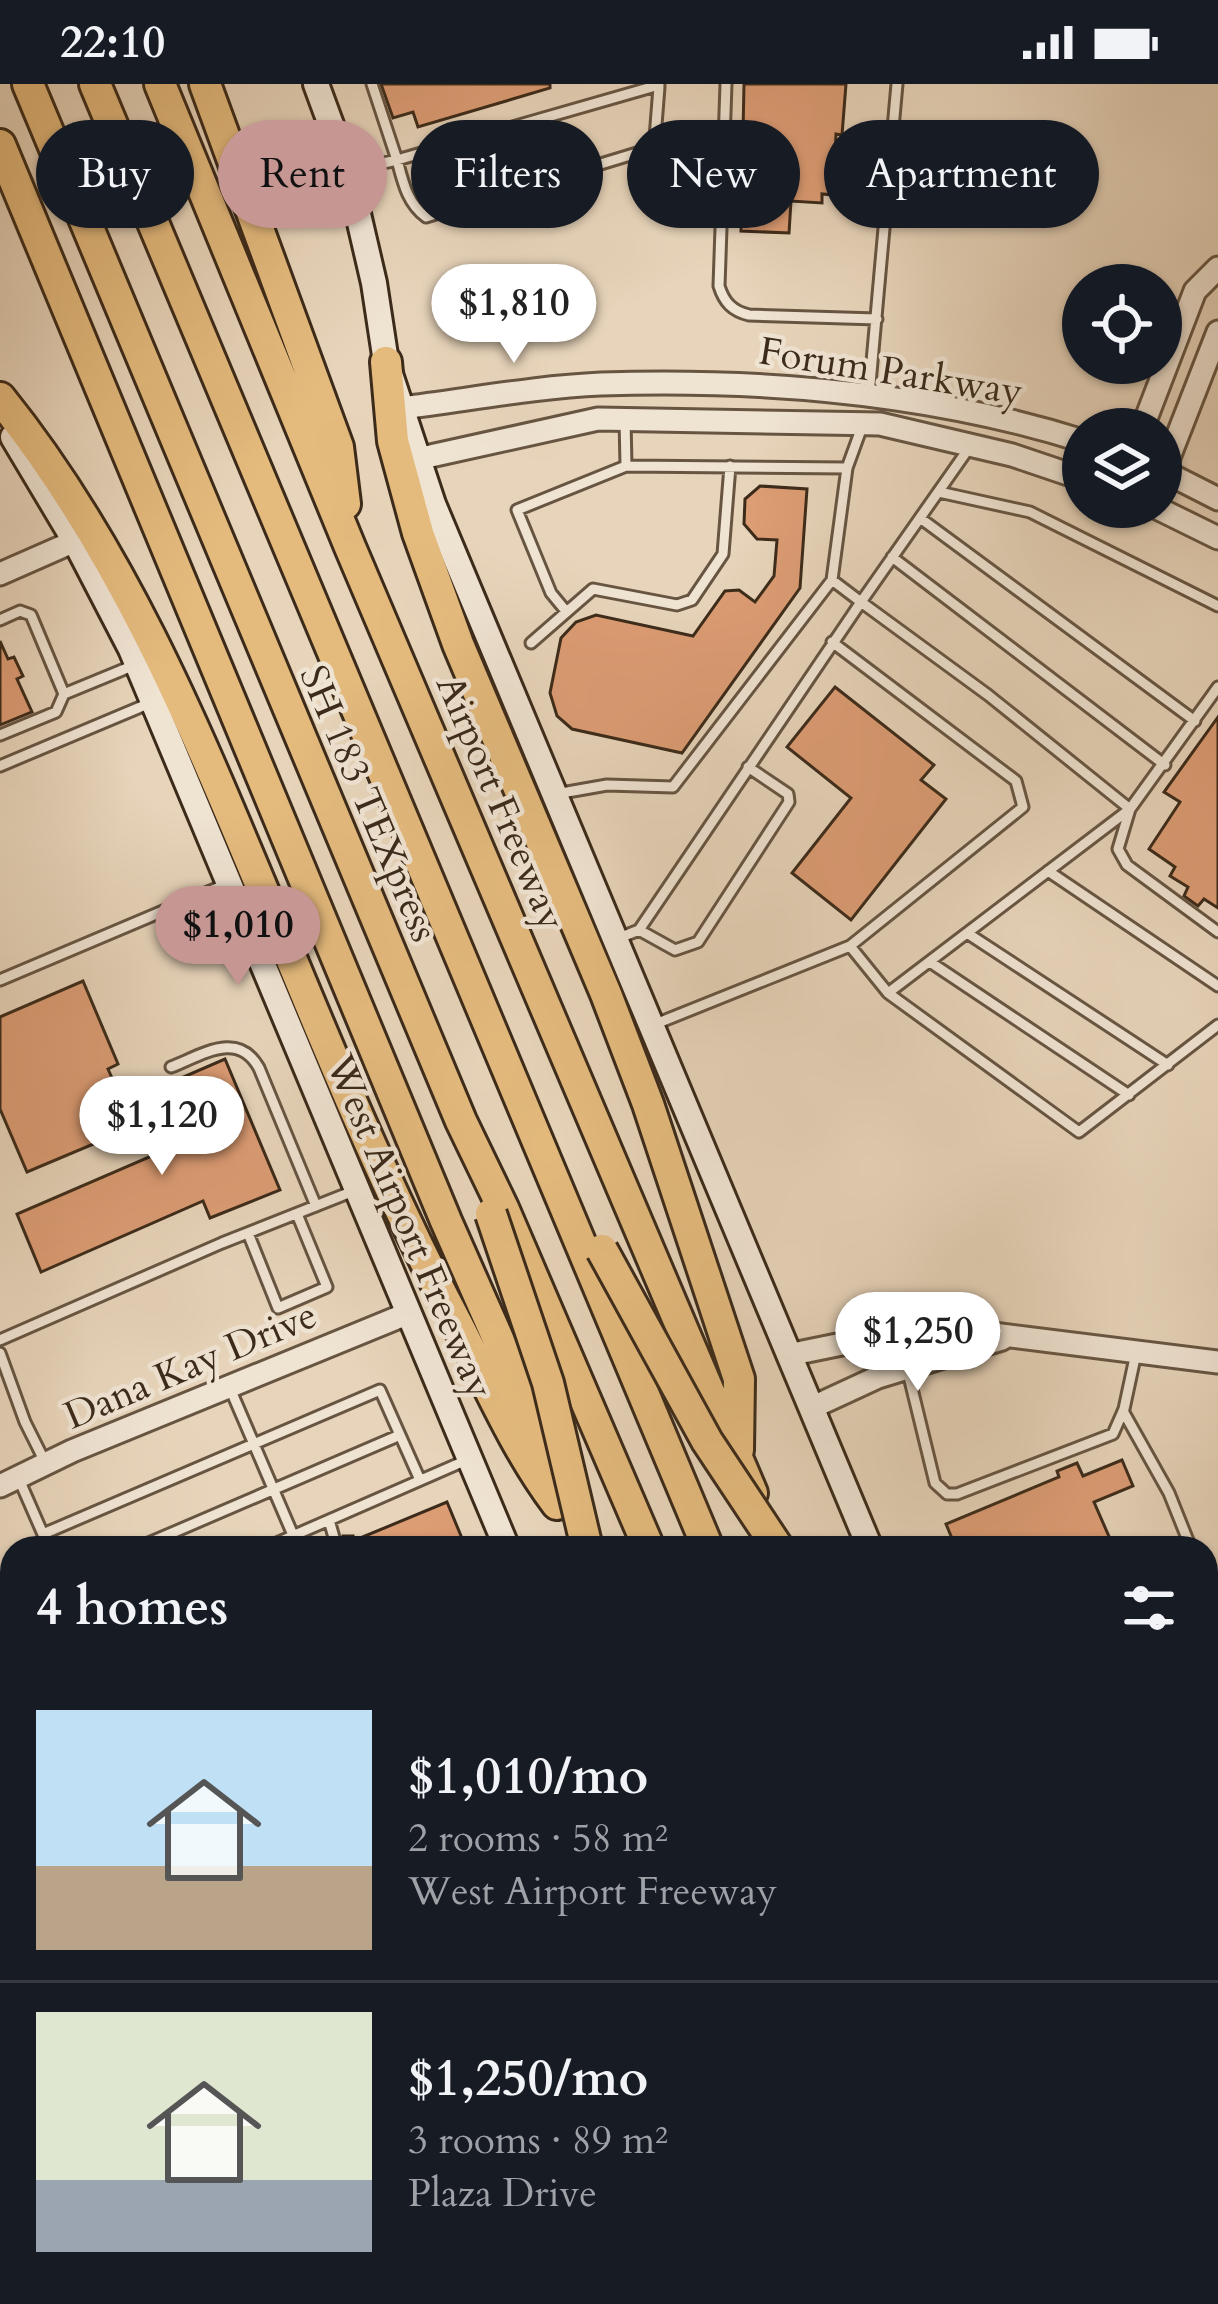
<!DOCTYPE html>
<meta charset="utf-8">
<style>
body{margin:0;font-family:Cardo,serif;background:#242831;color:#f1f3f6;height:100vh;display:flex;flex-direction:column;font-size:45px;white-space:nowrap}
*{box-sizing:border-box;margin:0}
p{font-size:39px;color:#9ea1a6}
.icon{flex:none;width:66px;height:66px;fill:none;stroke:currentColor;stroke-width:2;stroke-linecap:round;stroke-linejoin:round}
.map{position:relative;flex:1;overflow:hidden}
.side{position:absolute;left:0px;top:1452px;width:1218px;height:768px;display:flex;flex-direction:column;background:#171b24;border-radius:36px 36px 0 0;box-shadow:0 3px 9px #0004}
.side>*{flex:none}
.top-card{position:absolute;left:36px;top:36px;width:1146px;height:108px;display:flex;gap:24px}
.fabs{position:absolute;left:1062px;top:180px;display:grid;gap:24px}
.fabs a{display:grid;place-items:center;width:120px;height:120px;border-radius:50%;background:#171b24;box-shadow:0 3px 9px #0004;font-size:60px}
.price{position:absolute;translate:-50% -102px;padding:0 27px;border-radius:42px;background:#fff;color:#222;font-size:39px;line-height:78px;filter:drop-shadow(0 3px 6px #0008)}
.price::after{content:'';position:absolute;left:50%;top:72px;width:36px;height:27px;margin-left:-18px;background:inherit;clip-path:polygon(0 0,100% 0,50% 100%)}
.price.active{background:#c59692;color:#111}
ul{padding:0;list-style:none}
li{display:flex;align-items:center;gap:36px;height:300px;padding:0 36px}
li+li{border-top:3px solid #363941}
li span{display:grid;place-items:center;flex:none;width:336px;height:240px;border-radius:0px;color:#555}
li>.icon{margin-inline-start:auto}
span .icon{width:144px;height:144px;fill:#fffc;stroke-width:1}
li b{font-size:51px}
h2{display:flex;justify-content:space-between;align-items:center;height:144px;padding:0 36px;font-size:51px}
.tag{padding:0 42px;border-radius:54px;background:#171b24;box-shadow:0 3px 9px #0004;font-size:42px;line-height:108px}
.tag.active{background:#c59692;color:#111}
.status{display:flex;justify-content:space-between;align-items:center;height:84px;padding:0 60px;background:#171b24;direction:ltr}
.status svg{height:33px;fill:currentColor}
.map>svg:first-child{display:block}
.building{fill:#dc9c74;stroke:#3c2b1a;stroke-width:3}
.lines{fill:none;stroke-linecap:round;stroke-linejoin:round}
.service-casing{stroke:#675542;stroke-width:15}
.tertiary-casing{stroke:#675542;stroke-width:27}
.secondary-casing{stroke:#3c2b1a;stroke-width:30}
.motorway-casing{stroke:#3c2b1a;stroke-width:36}
.service{stroke:#efe3d2;stroke-width:9}
.tertiary{stroke:#efe3d2;stroke-width:21}
.secondary{stroke:#efe3d2;stroke-width:24}
.motorway{stroke:#e4ba7d;stroke-width:30}
.motorway-bridge-casing{stroke:#3c2b1a;stroke-width:36;stroke-linecap:butt}
.motorway-bridge{stroke:#e4ba7d;stroke-width:30}
.labels{text-anchor:middle;stroke-width:9;stroke-linejoin:round;paint-order:stroke}
.street-label{font-size:39px;fill:#3c2b1a;stroke:#efe3d2}
</style>
<div class="status"><b>22:10</b><svg viewBox="0 0 49 12"><path d="M0 12V9h3v3zM5 12V6h3v6zM10 12V3h3v9zM15 12V0h3v12zM26 1h20v11H26zM47 4h2v5h-2z"/></svg></div>
<div class="map">
<svg width="1218" height="2220" viewBox="0 0 1218 2220">
<rect width="100%" height="100%" fill="#e7d4ba"/>
<filter id="stains"><feTurbulence type="fractalNoise" baseFrequency=".00167" numOctaves="4"/><feColorMatrix values="0 0 0 0 .2 0 0 0 0 .09 0 0 0 0 .02 0 0 0 .5 -.17"/></filter>
<radialGradient id="worn" r=".72"><stop offset=".6" stop-color="#630" stop-opacity="0"/><stop offset="1" stop-color="#630" stop-opacity=".3"/></radialGradient>
<path class="building" d="M381 0H550V4L418 43 413 28 393 34Z
M744 0H846L842 51 836 50 833 111 822 110V119L791 117 789 149 741 147Z
M760 402 807 405 800 504 682 669 572 645 557 632 550 609 561 554 576 538 596 531 693 552 725 507 739 506 755 518 774 492 777 456 757 455 744 440 745 415Z
M0 557 8 575 14 573 23 592 17 595 32 628 0 641Z
M835 603 934 681 921 696 946 715 851 836 792 789 851 714 787 663Z
M1218 633V824L1204 815 1198 822 1184 812 1188 803 1170 792 1175 783 1149 765 1180 718 1164 708Z
M83 897 118 980 108 985 134 1043 27 1088 0 1025V933Z
M225 975 280 1106 210 1134 203 1117 41 1188 17 1130 198 1052 174 997Z
M1122 1376 1133 1402 1094 1418 1114 1464H956L946 1440 1059 1393 1057 1387 1077 1379 1083 1392Z
M447 1418 466 1464H341L343 1452H353V1457Z"/>
<g class="lines">
<defs>
<path id="service" d="M372 0 397 76 659 1
M726 0 719 202C724 218 732 227 749 231L877 235
M352 86 397 76C403 98 407 119 426 133L650 65 655 54 659 3
M869 311 897 0
M625 335 626 382 847 384 832 496 861 518 969 364
M847 384 863 340
M939 408 1030 428 1218 522
M920 434 1195 637
M892 473 1165 681
M565 526 551 509 517 426 626 382
M0 536 20 527 31 531 64 610 137 580
M531 559 593 505 677 521 692 516 723 470 730 382
M0 651 56 628 64 610
M0 682 150 619
M556 710 607 701 673 703 832 496
M1130 725 1118 765 1127 781 1218 848
M1048 787 1218 902
M639 846 675 866 698 858 789 718 788 710 748 683
M967 849 1168 981
M619 854 639 846 861 518 988 611 1130 725
M850 862 888 909 1130 725 1218 603
M930 878 1129 1011
M0 896 227 800
M888 909 1079 1048 1218 941
M653 941 850 862 1023 723 1016 697 832 558
M171 983C202 971 238 946 259 984L316 1122
M248 1149 278 1224 327 1203 297 1130
M0 1256 222 1159 356 1106
M0 1269 25 1338 46 1380
M907 1284 935 1399 947 1410H957L1113 1350 1124 1325 1136 1269
M229 1302 293 1451
M1123 1327 1169 1409 1191 1464
M18 1393 49 1464
M329 1436 335 1457
M43 1450 380 1306 420 1396
M137 1464 400 1351
M265 1464 469 1375
M1206 1502C1211 1515 1218 1528 1206 1538
M0 1716 12 1711
M1206 1784 1218 1778
M0 1812 12 1842
M0 1915 12 1909
M0 2085 12 2083
M1206 2088 1218 2097
M769 2208 774 2220
M239 2220 238 2216 257 2208
M656 2220 679 2211 695 2220"/>
<path id="tertiary" d="M401 324C467 316 535 303 601 300 763 295 928 308 1083 357
M1142 345 1195 207 1218 184
M417 375 598 335 880 340 1012 371 1083 395
M1161 386 1218 415
M1161 394 1218 248
M1155 423 1218 454
M0 490 75 457
M788 1271 930 1242 1218 1278
M811 1324 878 1293 1002 1255
M0 1402 72 1367 409 1229"/>
<path id="secondary" d="M316 0 348 87 374 199 386 278 433 420 870 1464
M13 353 75 457 131 565 507 1464
M821 2208 826 2220
M1196 2208 1202 2220"/>
<path id="motorway" d="M28 0 461 1037 503 1124 649 1464
M95 0 708 1464
M160 0 350 463 752 1409
M205 0 338 363 345 420
M0 61 446 1137 567 1411
M386 278 393 357 418 449 458 560 606 910 648 1020 739 1295 738 1366
M0 314C121 464 194 641 267 816 326 959 384 1101 456 1238 488 1300 515 1364 557 1420
M852 2208 857 2220
M917 2208 923 2220
M978 2208 984 2220
M1044 2208 1051 2220
M1104 2208 1110 2220
M1168 2208 1173 2220"/>
</defs>
<use href="#service" class="service-casing"/>
<use href="#tertiary" class="tertiary-casing"/>
<use href="#secondary" class="secondary-casing"/>
<use href="#motorway" class="motorway-casing"/>
<use href="#service" class="service"/>
<use href="#tertiary" class="tertiary"/>
<use href="#secondary" class="secondary"/>
<use href="#motorway" class="motorway"/>
<defs>
<path id="motorway-bridge" d="M491 1130 548 1299 587 1464
M602 1166 707 1357 778 1464"/>
</defs>
<use href="#motorway-bridge" class="motorway-bridge-casing"/>
<use href="#motorway-bridge" class="motorway-bridge"/>
</g>
<g class="labels">
<g class="street-label">
<text transform="translate(891 286) rotate(9)" y="14">Forum Parkway</text>
<text transform="translate(502 718) rotate(67)" y="14">Airport Freeway</text>
<text transform="translate(370 719) rotate(67)" y="14">SH 183 TEXpress</text>
<text transform="translate(411 1142) rotate(67)" y="14">West Airport Freeway</text>
<text transform="translate(190 1280) rotate(-23)" y="14">Dana Kay Drive</text>
</g>
</g>
<rect width="100%" height="100%" filter="url(#stains)"/>
<rect width="100%" height="100%" fill="url(#worn)"/>
</svg>
<div class="fabs">
<a><svg class="icon" aria-label="locate" viewBox="0 0 24 24"><circle cx="12" cy="12" r="6"/><path d="M12 2v4M12 18v4M2 12h4M18 12h4"/></svg></a>
<a><svg class="icon" aria-label="layers" viewBox="0 0 24 24"><path d="M12 4l9 5-9 5-9-5zM3 14l9 5 9-5"/></svg></a>
</div>
<b class="price" style="left:514px;top:282px">$1,810</b>
<b class="price active" style="left:238px;top:904px">$1,010</b>
<b class="price" style="left:162px;top:1094px">$1,120</b>
<b class="price" style="left:918px;top:1310px">$1,250</b>
<div class="top-card">
<a class="tag">Buy</a>
<a class="tag active">Rent</a>
<a class="tag">Filters</a>
<a class="tag">New</a>
<a class="tag">Apartment</a>
</div>
<section class="side">
<h2>4 homes<svg class="icon" aria-label="filters" viewBox="0 0 24 24"><path d="M4 7h16M4 17h16"/><circle cx="9" cy="7" r="2"/><circle cx="15" cy="17" r="2"/></svg></h2>
<ul>
<li><span style="background:linear-gradient(#bfe0f5 65%,#b9a48a 0)"><svg class="icon" aria-label="home" viewBox="0 0 24 24"><path d="M3 11l9-7 9 7M6 9v11h12V9"/></svg></span><div><b>$1,010/mo</b><p>2 rooms · 58 m²</p><p>West Airport Freeway</p></div></li>
<li><span style="background:linear-gradient(#dfe7d0 70%,#9aa5b1 0)"><svg class="icon" aria-label="home" viewBox="0 0 24 24"><path d="M3 11l9-7 9 7M6 9v11h12V9"/></svg></span><div><b>$1,250/mo</b><p>3 rooms · 89 m²</p><p>Plaza Drive</p></div></li>
</ul>
</section>
</div>
